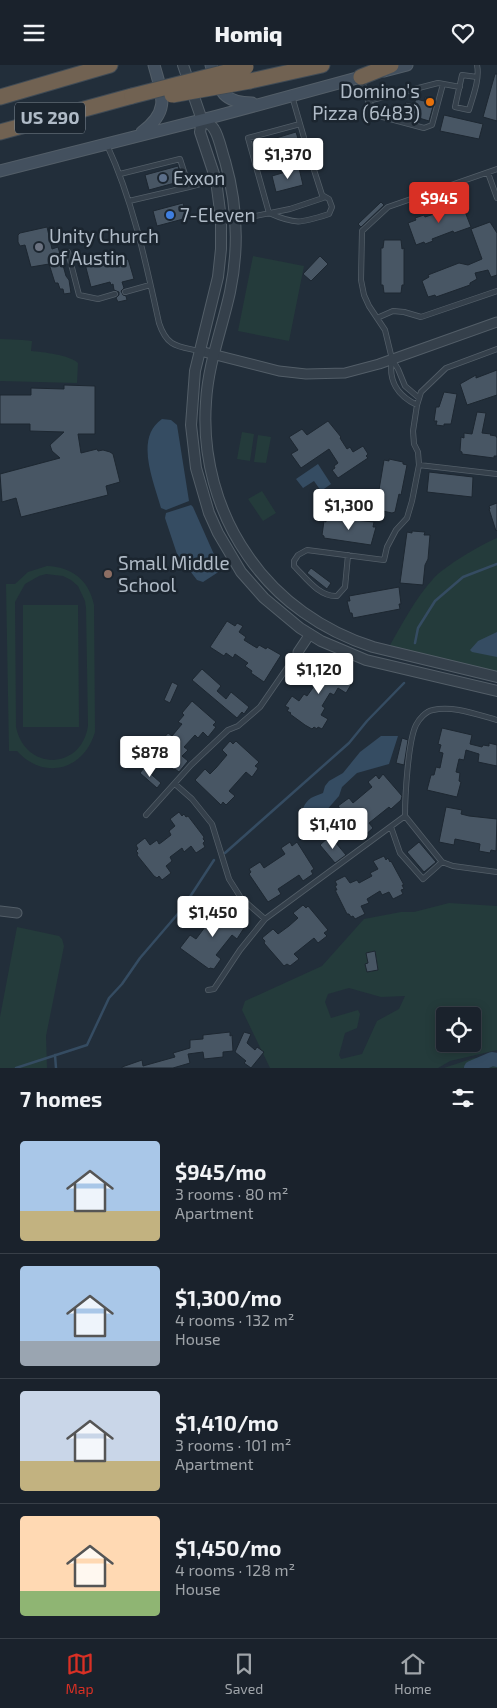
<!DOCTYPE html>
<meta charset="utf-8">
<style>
body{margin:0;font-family:"Exo 2",sans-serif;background:#232a34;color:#f1f3f6;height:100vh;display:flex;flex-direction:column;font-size:19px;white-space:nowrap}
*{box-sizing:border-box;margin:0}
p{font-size:16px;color:#9fa4a9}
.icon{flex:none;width:28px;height:28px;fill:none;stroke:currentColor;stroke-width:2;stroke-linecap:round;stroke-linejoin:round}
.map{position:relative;height:1003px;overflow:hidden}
.drawer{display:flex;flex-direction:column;background:#1a222c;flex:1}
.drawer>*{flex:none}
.tools{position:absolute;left:436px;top:942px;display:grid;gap:10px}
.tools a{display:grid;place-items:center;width:45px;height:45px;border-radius:5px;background:#1a222c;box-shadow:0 2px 12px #0003,0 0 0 1px #383f48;font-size:25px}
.price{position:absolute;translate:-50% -42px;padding:0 11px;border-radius:5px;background:#fff;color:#222;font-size:16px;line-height:32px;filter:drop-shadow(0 1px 2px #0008)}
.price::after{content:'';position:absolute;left:50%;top:30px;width:15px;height:11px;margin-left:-8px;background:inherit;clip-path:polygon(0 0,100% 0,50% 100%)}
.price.current{background:#d93025;color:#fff}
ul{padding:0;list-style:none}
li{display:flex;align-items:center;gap:15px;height:125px;padding:0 20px}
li+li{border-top:1px solid #383f48}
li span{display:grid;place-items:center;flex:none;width:140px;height:100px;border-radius:5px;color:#555}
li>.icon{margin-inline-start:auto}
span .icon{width:60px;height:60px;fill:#fffc;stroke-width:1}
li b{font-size:21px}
h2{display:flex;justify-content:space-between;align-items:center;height:60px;padding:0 20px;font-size:21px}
header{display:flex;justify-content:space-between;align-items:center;height:65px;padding:0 20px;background:#1a222c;font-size:22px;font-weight:800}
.menu{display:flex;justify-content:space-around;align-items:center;height:70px;border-top:1px solid #383f48;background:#1a222c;font-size:14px;color:#9fa4a9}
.menu a{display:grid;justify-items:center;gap:2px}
.menu .current{color:#d93025}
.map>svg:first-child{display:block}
.green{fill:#243b3b;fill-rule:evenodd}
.water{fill:#354c62}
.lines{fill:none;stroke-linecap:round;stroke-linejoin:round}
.stream{stroke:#354c62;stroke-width:2.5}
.river{stroke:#354c62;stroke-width:14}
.building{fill:#485664;stroke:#1d2731}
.service-casing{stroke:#535e68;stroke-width:6}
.minor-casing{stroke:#535e68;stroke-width:11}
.tertiary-casing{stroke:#535e68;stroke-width:12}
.secondary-casing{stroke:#535e68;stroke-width:13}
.motorway-casing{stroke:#404b55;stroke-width:17}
.service{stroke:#35404b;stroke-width:4.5}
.minor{stroke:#35404b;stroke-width:9}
.tertiary{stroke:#35404b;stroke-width:10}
.secondary{stroke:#43505e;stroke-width:11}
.motorway{stroke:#716252;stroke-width:15}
.motorway-bridge-casing{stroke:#404b55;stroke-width:17;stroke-linecap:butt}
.motorway-bridge{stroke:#716252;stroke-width:15}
.food-dot{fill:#e8710a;stroke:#1b252f;stroke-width:2}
.service-dot{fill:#5c6f8a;stroke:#1b252f;stroke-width:2}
.shop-dot{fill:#3f7fe0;stroke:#1b252f;stroke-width:2}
.worship-dot{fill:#6b7280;stroke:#1b252f;stroke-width:2}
.education-dot{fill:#8d6e63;stroke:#1b252f;stroke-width:2}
.labels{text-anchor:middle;stroke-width:5;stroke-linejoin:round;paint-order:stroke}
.shield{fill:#1b252f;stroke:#838e99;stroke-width:1}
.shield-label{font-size:18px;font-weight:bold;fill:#b0bbc7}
.poi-label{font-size:19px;fill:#b0bbc7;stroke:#1b252f;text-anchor:start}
</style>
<header><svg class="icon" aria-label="menu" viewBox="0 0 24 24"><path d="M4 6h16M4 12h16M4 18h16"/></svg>Homiq<svg class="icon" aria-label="heart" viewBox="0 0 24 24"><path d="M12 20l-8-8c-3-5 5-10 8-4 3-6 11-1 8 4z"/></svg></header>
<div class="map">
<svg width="497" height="1003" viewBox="0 0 497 1003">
<rect width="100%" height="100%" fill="#222e3a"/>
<path class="green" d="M253 191 304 201 289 276 238 266Z
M0 274 23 275 32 276 31 286C43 287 70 290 78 298L77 318 0 316Z
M242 367 254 369 250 396 237 394Z
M258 370 271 372 266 398 254 397Z
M262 426 276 448 263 456 248 434Z
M497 473V608L389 582C402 559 415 534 433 514 443 502 482 479 497 473Z
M47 501C72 502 89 515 94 540L95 667C84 705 44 716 17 686H9L6 519H15L28 507ZM46 509 63 511 71 515 78 521 85 536 86 543 88 661C81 706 25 706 16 662L15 537 25 519 39 511Z
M23 540H78L79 662H23Z
M449 838 497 841V985L450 996 438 1003H270L242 945 245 936 322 901 364 854 401 847H414ZM349 923 381 932 405 931 399 944 377 956 362 989 341 994 339 990 345 968 357 963 360 949 358 945 331 953 325 937 328 929ZM445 951H472V979H445Z
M17 862 59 871 62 874 64 881 46 971 47 1003H0V952Z
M497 992V1003H444L474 993Z"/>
<path class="water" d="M162 354 171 355 177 360 189 436 166 445 161 443C154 417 134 373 162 354Z
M318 399 331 419 321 426 314 416 303 423 296 414Z
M191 440 193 442 220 503V506L203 517 197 515 177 489 165 453 166 448Z
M497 567V592L472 587 470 585 478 576Z
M381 671H398L389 699 357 708 342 722 339 731 325 747 303 764C301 753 300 741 311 733 314 731 319 730 323 728L325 721 329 716 343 708 360 687Z"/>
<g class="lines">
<path class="stream" d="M415 578 418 563 435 536 463 512 497 499
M225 788 349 678 367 656 404 618
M55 990 56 1003
M16 1003 87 980 109 933 122 919 140 893 182 844 214 795"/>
<path class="river" d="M471 1003 492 994 497 995"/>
</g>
<path class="building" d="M495 9H497V56L483 52Z
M425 32 435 34 429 56 419 53 418 57 389 50 392 39 405 42 406 37 414 39 416 34 424 36Z
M444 50 483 59 479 74 440 66Z
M296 67 300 80 260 92 256 79Z
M178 101 182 116 149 125 145 110Z
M299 103 303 120 276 127 272 111Z
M381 137 384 140 361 162 358 159Z
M183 138 187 153 157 161 153 146Z
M462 139 471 162 454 168 453 166 432 174 433 176 425 179 424 177 416 180 408 158 416 155 415 153 424 150 425 152 446 145 445 142Z
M490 157 497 168V210L491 212 488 205 475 208 477 214 470 218V220L436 232 435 230 428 232 422 216 429 212 428 210 459 198 468 200 482 194 471 164Z
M47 162 52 184 58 182 66 211 69 215 71 228 64 229 63 224H60L58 218H55L49 199 31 202 25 180 20 181 18 177V170L20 168Z
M384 175H401L402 184 404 183V220H402L401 228H384L383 220H381V183H383Z
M320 191 328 199 311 216 303 209Z
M107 194 108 199 128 194 129 197 134 214 122 217 124 223 121 226 123 230 126 231 127 235 118 237 116 233 119 230V227L114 225 113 219 111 220 110 217 91 222 85 199Z
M497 305V330L467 340 460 319 476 310V313Z
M64 320 95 321V369H78L81 388 97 384 98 386 103 385 110 387 113 389 120 417 106 421 108 430 21 452 16 433 2 437 0 409 60 393 52 386 50 380 64 367 30 366V359H0V330H31V323L64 324Z
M444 327 457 329 451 359H444V361L436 360 437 356H434L436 342H439Z
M477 347 486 348 482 368 491 369 490 370 496 371 497 373V391H494V393L462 389V387L460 386 461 372 464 373V368L472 369Z
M328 356 341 372 340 373 347 384 350 382 353 387 363 381 368 389 366 391 368 393 338 413 332 405 335 403 334 401 338 398 329 384 301 403 291 389 298 385 289 372 302 364 307 370Z
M389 394 403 397V399L407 400 401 430 399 429 395 447 392 448 378 445V443L374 442 375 436 377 437 384 395 389 396Z
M429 407 473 412 472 432 427 427Z
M497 438V465L496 466 489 444H490L489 441Z
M326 452 374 457 373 462H376L371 480 324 473V471L322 470 324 456 326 457Z
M412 466 425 467 424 470H430L428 494 425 500 423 520 400 518 407 467 412 468Z
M311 503 331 518 327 524 307 508Z
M399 522 401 539H399L400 544 353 553 352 548H350L347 536H350L349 531Z
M227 556 235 561 237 558 243 561 239 567 246 572 244 575 252 580 257 583 259 580 266 584 267 582 281 590 264 617 251 608 252 606 245 601 248 598 235 589 233 593 226 588 224 591 210 582Z
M315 595 318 597 320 595 323 597 324 595 348 610 347 612 350 613 348 616 352 618 346 628 338 623 334 630 330 628 322 641 325 643 321 650 328 654 322 664 318 662 317 664 314 662 312 664 305 660 290 649 291 648 287 646 289 643 285 641 292 631 299 636 304 629 307 631 312 624 315 619 312 617 316 610 309 605Z
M202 604 221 621 217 626 226 634 231 627 249 642 244 649 242 647 237 653 192 615Z
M172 617 178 620 170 638 164 635Z
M192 636 216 657 213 660 216 662 208 672 203 667 198 673 195 670 184 682 188 685 182 691 188 696 179 707 175 704 174 705 150 685 161 673 163 674 168 668 172 671 182 659 178 657 184 650 182 648Z
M442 663 472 670 470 679 482 682 483 680 489 681V678L497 680V701L478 697 479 689 466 685 464 695 459 694 456 707 460 708 459 716 461 717 457 732 427 725 431 710H434L436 702 440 703 443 688 439 687 441 680 438 679Z
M402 673 408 675 404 700 396 698Z
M230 676 233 679 236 676 259 697 255 701 258 703 257 705 252 712 246 707 229 726 235 731 226 740 223 737 221 740 195 715 205 704 210 709 216 703 227 690 222 685Z
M144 703 161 718 157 723 140 708Z
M383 709 402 731 401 735 391 744 389 742 369 758 373 763 362 773 339 747 341 745 338 741 349 733 353 738 372 722 368 717 376 710 379 714Z
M446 742 462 745 461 749 469 751 497 754 496 786 491 785 490 788 479 786 480 779 455 774 454 780 439 777Z
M179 747 182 751 184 749 186 752 188 751 204 772 203 774 205 776 203 778 205 782 196 788 191 781 184 787 182 783 170 792 172 796 166 801 171 808 162 815 159 811 157 813 154 811 137 790 138 788 136 786 138 784 136 780 145 773 150 780 157 775 159 779 162 777 171 770 169 766 175 761 170 754Z
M330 771 346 790 335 798 320 780Z
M290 777 292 781 297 777 314 804 311 806 313 809 303 816 299 810 278 824 281 829 268 837 249 809 251 807 249 804 260 797 264 803 285 789 281 783Z
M419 777 436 797 424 807 407 787Z
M384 791 386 795 388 793 390 797 391 796 404 820H402L404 824 401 825 403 829 393 834 389 827 382 830 380 826 367 834 369 838 361 841 365 849 355 854 353 851 351 852 349 849H347L335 825H337L335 821 337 820 335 816 345 811 350 818 357 815 359 818 372 811 370 808 378 804 373 796Z
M219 840 244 858 242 861 244 863 237 874 232 870 216 890 221 894 214 904 210 903 209 904 180 883 190 870 196 874 211 854 209 853Z
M303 840 306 843 308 841 328 865 324 868 327 871 318 878 314 873 294 889 299 894 290 901 287 899 284 901 264 878 265 876 262 873 273 864 278 869 289 861 298 853 293 848Z
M375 886 378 905 367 907 365 899 368 898 366 888Z
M230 967V971L232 970 233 986 223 987V992L204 994 203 987 188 989 190 998 173 1003H122V1002L142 995 143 1001 175 992 173 988 190 983V975L203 974V970Z
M244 967 251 969 247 978 255 985 257 982 264 987 251 1003 244 998 246 996 235 987Z"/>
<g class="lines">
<defs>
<path id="service" d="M477 0C480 14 473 31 469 45L455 42 462 10 477 12
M362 15 368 36 438 18 460 22
M368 36 379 51 424 63 432 60 443 19
M300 59 248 73 269 148C296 160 301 158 329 149L332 142 329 134 322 130
M107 80C133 136 146 198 159 258 167 282 177 281 199 286
M255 99 307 83
M488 108 497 133
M120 109 180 94 189 122 215 115
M129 136 189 122
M235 155 290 144 323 133 307 83 292 31
M68 187 79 230 98 234 115 229
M125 227 150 220
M377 253 393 246 404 247 421 252 497 226
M392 295C388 316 398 331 417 340
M419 333 405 321 398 304 392 294 385 265 369 241 364 230 361 215 362 166 388 142 497 104
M419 400 497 409
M348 490 345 522 337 531C319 532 306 513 294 501V496L298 490 307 485 384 495 387 482 396 465 407 453 412 436 419 400 418 387 414 379 413 366 417 340 421 327 446 303 497 284
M497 655C478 650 453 640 433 645 426 646 419 654 416 660 408 676 405 732 405 751L442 797 453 801 497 807
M175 719 192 734 212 759 229 814 241 833 265 854
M146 750 191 700 228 665 238 661 260 642 298 587
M391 762 400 788 423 814 442 797
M208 925 214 924 240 885 265 854 405 751"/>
<path id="minor" d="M200 286 279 306 306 309 345 308 379 299 497 257
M298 587 310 569
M0 846 17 848"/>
<path id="tertiary" d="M183 0 202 55 200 67 216 115 221 154V184L218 212 195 306 191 360 196 403 209 448 218 468 241 507 264 533 300 563 321 576 366 595 497 626
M202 55C206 57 212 60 214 64 219 71 222 88 225 96 237 138 239 184 230 227 222 264 208 299 206 337 202 391 217 447 248 491 278 535 323 566 373 582L497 612"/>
<path id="secondary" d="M211 0C219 24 222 38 252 38
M384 6 407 0
M142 67C171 46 162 29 154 0
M0 106 217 51 368 10"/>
<path id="motorway" d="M361 12 391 0
M250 16 322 0
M0 32 110 0
M0 67 132 31"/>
</defs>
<use href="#service" class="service-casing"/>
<use href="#minor" class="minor-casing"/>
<use href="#tertiary" class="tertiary-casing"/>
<use href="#secondary" class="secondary-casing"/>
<use href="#motorway" class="motorway-casing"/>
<use href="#service" class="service"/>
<use href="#minor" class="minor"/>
<use href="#tertiary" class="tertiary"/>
<use href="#secondary" class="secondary"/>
<use href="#motorway" class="motorway"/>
<defs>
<path id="motorway-bridge" d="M172 30 250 16
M132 31 246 2"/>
</defs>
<use href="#motorway-bridge" class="motorway-bridge-casing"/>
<use href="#motorway-bridge" class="motorway-bridge"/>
</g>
<circle class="food-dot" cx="430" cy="37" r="5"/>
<circle class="service-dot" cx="163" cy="113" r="5"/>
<circle class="shop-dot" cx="170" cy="150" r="5"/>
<circle class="worship-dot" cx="39" cy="182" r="5"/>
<circle class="education-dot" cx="108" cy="509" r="5"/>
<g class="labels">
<rect class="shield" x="15" y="37.5" width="70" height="31" rx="4"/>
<g class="shield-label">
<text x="50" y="59">US 290</text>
</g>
<g class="poi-label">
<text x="420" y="33" text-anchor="end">Domino's<tspan x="420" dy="22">Pizza (6483)</tspan></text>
<text x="173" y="120">Exxon</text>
<text x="180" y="157">7-Eleven</text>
<text x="49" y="178">Unity Church<tspan x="49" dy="22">of Austin</tspan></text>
<text x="118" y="505">Small Middle<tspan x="118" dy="22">School</tspan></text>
</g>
</g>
</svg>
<div class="tools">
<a><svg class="icon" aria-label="locate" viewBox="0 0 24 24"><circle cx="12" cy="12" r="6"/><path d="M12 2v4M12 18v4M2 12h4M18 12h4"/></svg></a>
</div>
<b class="price" style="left:288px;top:115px">$1,370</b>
<b class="price current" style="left:439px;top:159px">$945</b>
<b class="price" style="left:349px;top:466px">$1,300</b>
<b class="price" style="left:319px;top:630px">$1,120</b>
<b class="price" style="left:150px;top:713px">$878</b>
<b class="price" style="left:333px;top:785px">$1,410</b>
<b class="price" style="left:213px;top:873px">$1,450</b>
</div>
<section class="drawer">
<h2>7 homes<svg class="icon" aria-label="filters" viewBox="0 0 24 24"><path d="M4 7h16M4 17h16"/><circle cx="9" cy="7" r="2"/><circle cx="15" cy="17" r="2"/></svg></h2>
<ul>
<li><span style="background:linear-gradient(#a9c7e8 70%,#c2b280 0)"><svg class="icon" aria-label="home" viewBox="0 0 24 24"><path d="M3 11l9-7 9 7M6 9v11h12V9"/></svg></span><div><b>$945/mo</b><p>3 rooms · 80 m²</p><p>Apartment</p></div></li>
<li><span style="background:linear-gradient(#a9c7e8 75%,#9aa5b1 0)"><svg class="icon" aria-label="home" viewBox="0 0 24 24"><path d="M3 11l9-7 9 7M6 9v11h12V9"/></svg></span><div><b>$1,300/mo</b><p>4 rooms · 132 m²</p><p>House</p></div></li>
<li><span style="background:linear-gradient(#c9d6e8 70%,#c2b280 0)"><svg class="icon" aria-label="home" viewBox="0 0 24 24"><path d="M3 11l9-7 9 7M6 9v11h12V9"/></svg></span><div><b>$1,410/mo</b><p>3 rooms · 101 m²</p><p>Apartment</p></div></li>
<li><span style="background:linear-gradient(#ffd9b3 75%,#8fb573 0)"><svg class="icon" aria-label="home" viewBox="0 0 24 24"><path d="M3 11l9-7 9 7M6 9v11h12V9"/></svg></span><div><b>$1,450/mo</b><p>4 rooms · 128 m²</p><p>House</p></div></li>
</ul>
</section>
<nav class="menu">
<a class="current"><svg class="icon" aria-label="map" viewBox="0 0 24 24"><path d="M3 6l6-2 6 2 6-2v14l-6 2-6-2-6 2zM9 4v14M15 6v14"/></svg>Map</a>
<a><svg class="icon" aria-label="saved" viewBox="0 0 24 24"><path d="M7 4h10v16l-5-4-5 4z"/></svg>Saved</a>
<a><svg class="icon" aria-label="home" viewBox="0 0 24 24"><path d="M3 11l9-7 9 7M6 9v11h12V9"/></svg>Home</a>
</nav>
